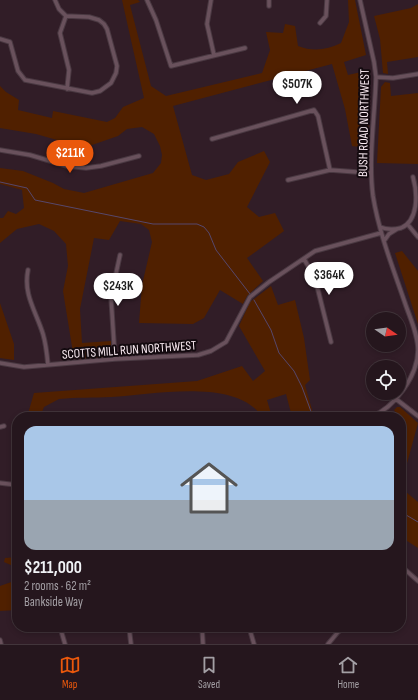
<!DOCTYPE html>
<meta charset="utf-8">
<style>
body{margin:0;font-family:"Sofia Sans Condensed",sans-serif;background:#31232a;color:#f1f3f6;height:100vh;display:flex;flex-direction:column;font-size:15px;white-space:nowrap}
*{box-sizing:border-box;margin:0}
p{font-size:13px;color:#a39fa4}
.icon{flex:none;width:22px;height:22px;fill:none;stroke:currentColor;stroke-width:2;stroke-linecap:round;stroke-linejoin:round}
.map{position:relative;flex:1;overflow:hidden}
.drawer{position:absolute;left:12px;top:412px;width:394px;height:220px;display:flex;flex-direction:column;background:#25161d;border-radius:16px;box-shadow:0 2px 6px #0003,0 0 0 1px #42353b}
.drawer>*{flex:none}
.needle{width:26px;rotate:103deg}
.controls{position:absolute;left:366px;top:312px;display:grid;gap:8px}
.controls a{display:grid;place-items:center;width:40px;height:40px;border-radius:50%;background:#25161d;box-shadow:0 2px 6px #0003,0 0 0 1px #42353b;font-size:20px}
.price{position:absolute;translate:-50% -34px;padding:0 9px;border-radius:14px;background:#fff;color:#222;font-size:13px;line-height:26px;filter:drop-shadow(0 1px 2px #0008)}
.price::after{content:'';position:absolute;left:50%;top:24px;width:12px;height:9px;margin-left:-6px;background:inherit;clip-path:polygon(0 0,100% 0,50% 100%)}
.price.selected{background:#ea580c;color:#fff}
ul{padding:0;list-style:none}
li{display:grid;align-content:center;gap:8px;height:212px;padding:0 12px}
li span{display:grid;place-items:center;height:124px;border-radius:12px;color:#555}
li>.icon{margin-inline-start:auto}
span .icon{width:72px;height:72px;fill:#fffc;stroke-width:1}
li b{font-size:17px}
.menu{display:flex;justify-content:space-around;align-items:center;height:56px;border-top:1px solid #42353b;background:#25161d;font-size:11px;color:#a39fa4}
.menu a{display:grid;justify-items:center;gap:2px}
.menu .selected{color:#ea580c}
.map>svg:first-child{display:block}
.green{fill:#502000}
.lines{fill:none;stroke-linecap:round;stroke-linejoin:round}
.stream{stroke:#56476c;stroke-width:1}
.minor-casing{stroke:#4a3942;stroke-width:5.5}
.minor{stroke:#69515c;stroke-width:3.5}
.labels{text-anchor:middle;stroke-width:4;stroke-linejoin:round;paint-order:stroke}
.street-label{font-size:13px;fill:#fbecf3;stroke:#130a0f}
</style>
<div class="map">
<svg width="418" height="644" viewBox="0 0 418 644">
<rect width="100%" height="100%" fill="#311d27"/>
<path class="green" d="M122 0H138L140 2 130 5 151 86 166 96 262 73 270 50 266 32 283 33 285 24 295 26 298 46C313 52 327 50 341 43L349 22 348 0H355L366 55 344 62 348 75 370 70 368 148 352 146 345 109 332 64 173 106 192 175 206 180 229 174 238 162 264 151 270 162 247 207 259 217 275 213 284 231 247 258 263 281 247 296 243 304 220 290 204 318 193 324 139 323 142 285 152 242 149 230 141 224 120 221 109 240 94 238 80 309 82 343 111 341V354L109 357 74 359 63 291 68 266 66 244 54 231 39 224 17 229 0 243V218H3L8 211 16 214 24 208 22 190 0 184V168L23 171 53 183 64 189 84 193 153 173 161 163 162 155 160 146 154 134 142 127 127 129 118 136 92 145 78 146 36 134 0 128V86L6 92 19 100 18 110 52 118 53 111 107 122 115 118 123 107 144 98Z
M418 4V57L387 62 388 74 383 73 380 39 374 16 411 8Z
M385 82 390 83 391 96 418 93V164L377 163 381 87Z
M402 251 418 271V324L395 253Z
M271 286 278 305 295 300 304 338 310 380 305 385 314 417H292L286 394 267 400 272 417H262C237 377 151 395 111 397 93 398 77 397 59 399L44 407 40 417H27L34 393 197 381 242 366 253 381 265 371 239 326 250 302Z
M0 303 14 344V360L0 358Z
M397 407H400L418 423 403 478 406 492 418 502V548L401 537V417H399L394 410Z
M17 557V610L0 611V586L17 580 13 566 4 562 5 558Z"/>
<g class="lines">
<path class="stream" d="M0 182 27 188 35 200 153 224H197L204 227 209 233 216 250 250 294
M254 300 271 330 279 353 294 371 302 387 313 417
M401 512 418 522"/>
<defs>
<path id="minor" d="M147 0 156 20 171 66 245 48
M211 0 207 24 214 55
M360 0 374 62 376 77C375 115 368 158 373 196 379 233 393 268 405 303 410 318 418 334 418 350 418 376 394 408 371 417
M269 6V0
M66 16 60 33 69 70 67 89
M320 23 326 16 327 0
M0 39 10 42 18 71 25 80 92 93 100 91 111 83 116 73 117 66 107 29 104 24 99 20 89 17 66 16 59 9 55 0
M376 77 393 78 418 74
M212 139 314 110 318 116 330 170
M0 150 30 155 67 166 86 168 101 166 139 156
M288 180 330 170 370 173
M409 226 418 237
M380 227C387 230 393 230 401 228 418 221 418 195 413 177
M384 241 389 234 397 229
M304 259 315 278 331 342
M28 270C23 295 36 311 43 334 46 344 47 354 48 365
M115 359 111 297 120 255
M0 363 24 367 115 359 198 355 211 351 226 342 250 297 269 282 315 251 381 233
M396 399 418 416
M0 427 4 426
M0 483 17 485
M401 566 418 581
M60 627 65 644
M129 627 131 644
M202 627 203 644
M249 627 254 644
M0 640 1 644
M328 644 338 632 346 627"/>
</defs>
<use href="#minor" class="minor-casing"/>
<use href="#minor" class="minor"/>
</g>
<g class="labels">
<g class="street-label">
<text transform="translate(363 123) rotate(-89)" y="5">BUSH ROAD NORTHWEST</text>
<text transform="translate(129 349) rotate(-4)" y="5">SCOTTS MILL RUN NORTHWEST</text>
</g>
</g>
</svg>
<div class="controls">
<a><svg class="needle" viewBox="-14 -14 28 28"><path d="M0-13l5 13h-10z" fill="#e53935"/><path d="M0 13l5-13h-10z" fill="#a39fa4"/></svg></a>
<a><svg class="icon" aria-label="locate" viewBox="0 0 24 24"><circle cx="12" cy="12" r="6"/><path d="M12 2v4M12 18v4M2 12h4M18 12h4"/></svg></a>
</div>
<b class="price" style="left:297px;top:105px">$507K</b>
<b class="price selected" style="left:70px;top:174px">$211K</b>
<b class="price" style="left:329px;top:296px">$364K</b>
<b class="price" style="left:118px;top:307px">$243K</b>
<section class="drawer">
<ul>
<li><span style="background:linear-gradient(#a9c7e8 60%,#9aa5b1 0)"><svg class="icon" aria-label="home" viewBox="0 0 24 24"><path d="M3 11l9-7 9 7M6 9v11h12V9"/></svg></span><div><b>$211,000</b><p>2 rooms · 62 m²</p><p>Bankside Way</p></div></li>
</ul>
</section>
</div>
<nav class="menu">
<a class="selected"><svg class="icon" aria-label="map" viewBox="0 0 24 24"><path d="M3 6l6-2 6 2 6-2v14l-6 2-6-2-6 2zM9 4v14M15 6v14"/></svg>Map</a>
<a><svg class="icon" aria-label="saved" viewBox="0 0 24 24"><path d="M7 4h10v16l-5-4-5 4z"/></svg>Saved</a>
<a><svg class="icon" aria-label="home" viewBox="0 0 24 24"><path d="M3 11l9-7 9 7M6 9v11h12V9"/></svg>Home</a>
</nav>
